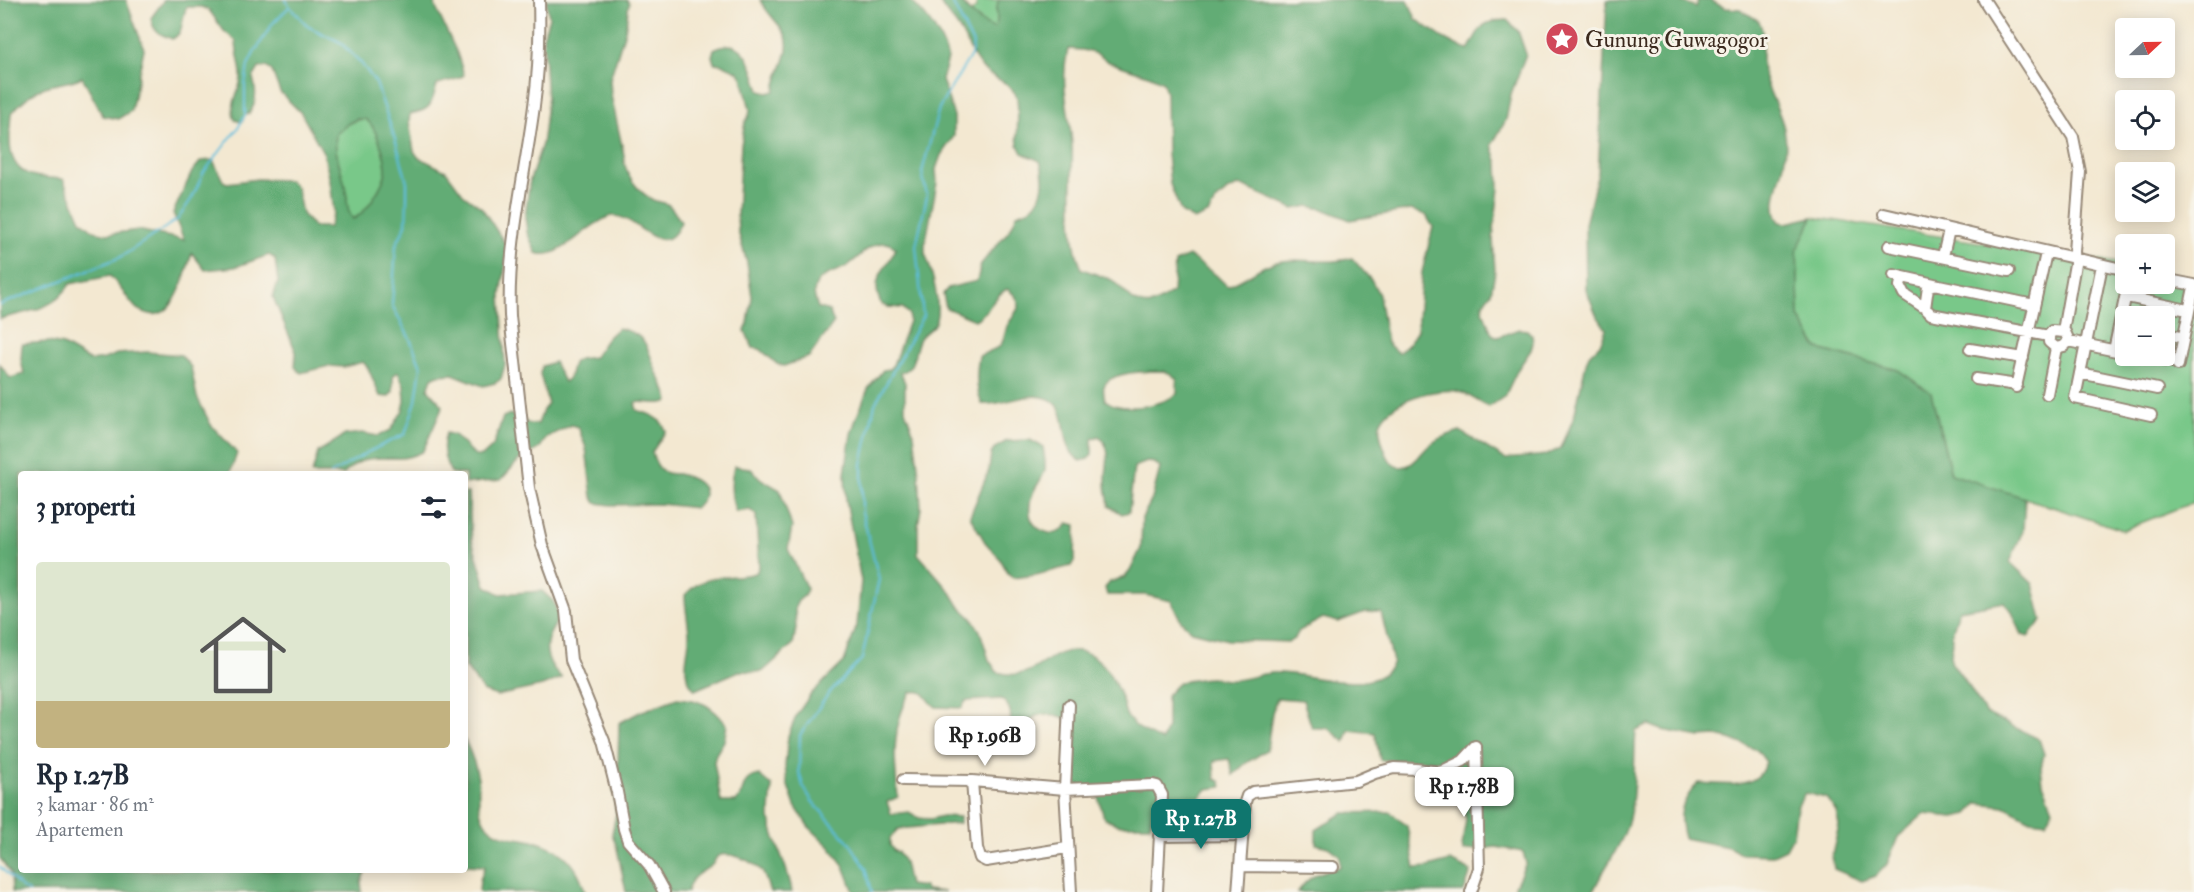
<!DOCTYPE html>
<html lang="id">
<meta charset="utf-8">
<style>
body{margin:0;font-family:"IM FELL Double Pica",serif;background:#f2f2f3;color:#1f2937;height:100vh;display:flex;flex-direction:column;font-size:22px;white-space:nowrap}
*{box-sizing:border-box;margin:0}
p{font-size:20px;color:#747a83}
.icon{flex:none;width:33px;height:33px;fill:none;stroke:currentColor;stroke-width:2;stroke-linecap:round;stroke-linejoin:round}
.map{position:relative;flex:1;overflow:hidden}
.drawer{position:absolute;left:18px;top:471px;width:450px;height:402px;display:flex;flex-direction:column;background:#fff;border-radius:6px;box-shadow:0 3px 15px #0003}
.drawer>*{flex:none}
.needle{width:39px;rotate:68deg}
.fabs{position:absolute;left:2115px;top:18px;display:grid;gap:12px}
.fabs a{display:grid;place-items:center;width:60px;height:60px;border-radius:6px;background:#fff;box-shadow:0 3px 15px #0003;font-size:30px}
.price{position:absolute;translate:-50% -51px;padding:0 14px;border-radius:12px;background:#fff;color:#222;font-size:20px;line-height:39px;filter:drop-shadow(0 2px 3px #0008)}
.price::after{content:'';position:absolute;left:50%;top:36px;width:18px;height:14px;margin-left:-9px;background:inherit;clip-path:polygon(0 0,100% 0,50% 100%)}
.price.selected{background:#0f766e;color:#fff}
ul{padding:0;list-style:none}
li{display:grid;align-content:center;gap:12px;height:318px;padding:0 18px}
li span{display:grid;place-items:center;height:186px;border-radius:6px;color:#555}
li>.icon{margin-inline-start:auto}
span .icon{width:108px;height:108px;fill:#fffc;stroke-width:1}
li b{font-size:26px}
h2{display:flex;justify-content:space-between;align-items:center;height:72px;padding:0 18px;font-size:26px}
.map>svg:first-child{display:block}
.green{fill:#79c889;stroke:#5a7954;stroke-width:1.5;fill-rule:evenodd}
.forest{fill:#62ac75;stroke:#4e6b4a;stroke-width:1.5;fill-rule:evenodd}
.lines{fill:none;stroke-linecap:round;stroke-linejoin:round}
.stream{stroke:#60bfde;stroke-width:2}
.minor-casing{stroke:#978978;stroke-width:14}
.minor{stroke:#fff;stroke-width:10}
.labels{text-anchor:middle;stroke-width:6;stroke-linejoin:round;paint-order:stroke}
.poi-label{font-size:22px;fill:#3b2a1e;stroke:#f7f3e8;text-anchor:start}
</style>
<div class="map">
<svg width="2194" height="892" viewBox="0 0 2194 892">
<rect width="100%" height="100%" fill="#f7f3e8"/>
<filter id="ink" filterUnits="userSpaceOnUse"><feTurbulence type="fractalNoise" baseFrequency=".0167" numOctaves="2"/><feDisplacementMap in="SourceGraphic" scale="12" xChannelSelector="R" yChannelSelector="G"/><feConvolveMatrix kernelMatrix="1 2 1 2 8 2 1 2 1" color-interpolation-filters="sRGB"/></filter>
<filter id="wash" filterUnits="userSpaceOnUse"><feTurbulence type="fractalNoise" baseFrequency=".008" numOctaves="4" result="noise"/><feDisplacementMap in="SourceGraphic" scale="24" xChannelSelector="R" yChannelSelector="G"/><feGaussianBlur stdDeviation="1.35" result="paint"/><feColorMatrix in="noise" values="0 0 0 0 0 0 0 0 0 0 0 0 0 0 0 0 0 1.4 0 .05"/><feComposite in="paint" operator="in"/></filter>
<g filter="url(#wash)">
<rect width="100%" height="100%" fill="#f3e8d1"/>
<path class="green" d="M977 0H999C994 10 1000 18 996 29L989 27 971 12 976 8Z
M365 118C376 125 386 157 386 170 385 183 365 215 352 219 346 210 348 201 346 191 343 172 333 154 336 134L349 123Z
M1812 217 2125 264 2126 284 2194 282V502L2123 530 1951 474 1931 393 1898 370 1818 349 1799 317 1797 249 1807 231ZM2126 316H2164V356H2126Z"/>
<path class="forest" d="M0 0H126L144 49 131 111 118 119 103 116 82 77C70 83 57 83 45 87 31 92 20 103 11 114 9 138 5 170 35 176 44 178 54 178 63 179L81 220 94 231 108 234 138 230 184 240 173 213 192 172 201 161 213 160 223 181 227 183 257 179 289 180 297 188 302 214 314 227H329L334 212 330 181 324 154 301 113 280 92 272 71 266 67 259 68 253 78C257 91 257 103 249 114L245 115 242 122 235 120C228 105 242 89 241 74 240 62 236 52 236 41L224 31 209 10 202 7H187C180 19 186 32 172 39 159 34 153 32 151 18L164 0H436L435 6 457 53 464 75C455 82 446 80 437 85 431 105 432 110 410 114L409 122 414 151 418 157 446 171 463 194 482 208 508 248 501 295 505 365 501 379 495 383 483 386 453 374 438 375 432 378 428 389 443 406 423 451C392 469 373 444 344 474H312L318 452 345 435 362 433 378 436 391 430 403 410 405 401 404 386 398 372 393 376V392L388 397 380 396 368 368 363 362 344 367 329 366 301 373 295 367 296 352 273 297 278 282 275 259 269 255 235 267 205 270 192 253C186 271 176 320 150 314 146 313 140 311 137 309 127 299 120 286 110 276L70 284C53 311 28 311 0 319ZM357 119H365C376 125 386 157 386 170 385 183 365 215 353 219 346 211 348 201 346 191 343 172 333 154 336 134L349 123Z
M546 0H627L629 3 625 31 610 79 611 95 624 155C623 173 638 192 653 200 657 202 663 202 667 204 672 207 678 217 681 222 663 266 636 213 612 216 608 216 603 220 599 222 579 232 558 261 536 253L527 232 525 217 530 180 542 144 544 130 547 100 543 37 549 17Z
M760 0H910C927 16 942 36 948 59L942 80 954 116V136L941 155 936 169 937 183 925 245V253C931 268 944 312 933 326 928 332 920 334 918 343 914 354 914 371 900 372L905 383V410L914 434 919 474 921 508 918 525V554L950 591 959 606 972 618 980 631 989 660 997 672C1037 684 1045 648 1079 651 1102 654 1115 681 1122 700 1124 705 1124 710 1126 714 1131 726 1151 736 1162 741L1167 727V695L1179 682C1189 681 1201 678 1211 678 1219 678 1227 681 1234 680 1247 679 1259 674 1271 673 1304 670 1376 701 1393 662L1381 612H1365L1338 622 1323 618 1299 631 1295 638 1289 642 1228 640 1192 631 1181 621 1171 601 1145 595H1107L1105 588 1110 582 1125 577 1130 571 1141 548 1142 518 1152 499 1160 468 1155 463 1147 462 1134 467 1129 512 1122 514 1109 506C1108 498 1106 490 1106 482 1105 465 1114 450 1099 436L1092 439V454L1088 459 1081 461C1059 450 1070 417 1055 403 1036 386 1004 407 982 404 975 389 976 372 979 356L999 347 1003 341 1007 326 1019 307C1018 298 1015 294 1007 289 993 296 990 312 975 320L946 308 943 294 948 288 977 281 981 264 1011 228 1017 214C1021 212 1027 211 1031 208 1045 197 1045 176 1040 161L1022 153 1018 145C1016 133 1020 103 1016 95 1009 81 993 79 983 69 971 57 967 40 957 26 951 17 943 11 939 0H960C967 11 983 26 995 28 1000 19 994 9 999 0H1408L1416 19 1443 38 1464 49 1468 50C1481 28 1479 21 1507 20L1518 31 1526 54 1511 94 1506 120 1492 145 1498 164 1499 188 1493 238 1495 272 1491 293 1483 303V311L1492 334 1498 337 1519 329 1527 330 1532 335 1533 343 1531 350 1518 369 1505 396 1489 407C1479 403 1470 395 1460 392 1439 386 1387 400 1380 424 1378 433 1387 466 1399 467 1416 467 1420 452 1431 444 1440 437 1450 434 1460 431L1505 459 1547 455 1561 448 1574 417 1586 363 1589 355 1600 344 1606 329 1596 314 1586 289 1585 224 1598 173 1607 0H1678L1696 7 1698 0H1709L1725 8 1740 9 1759 21C1767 37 1759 54 1763 71 1772 108 1792 121 1784 164 1780 182 1768 205 1780 222L1787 223 1812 217 1807 231 1797 249 1799 317 1818 349 1898 370 1931 393 1951 474 2025 498 2023 530 2010 562 2033 584 2042 620 2028 637 2022 635 2011 610 2004 602 1959 610 1952 633 1951 662 1970 688 1985 713 2039 739 2044 754 2041 768 2043 783 2053 809 2046 822 2031 820 2004 806 1978 803 1968 814 1954 817 1924 814 1898 837 1887 864 1876 876 1862 881 1834 869 1832 855 1839 825 1836 811 1826 798 1805 793 1797 807 1793 836 1786 849 1773 855 1742 854 1728 847 1684 838C1677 813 1681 802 1698 783 1716 783 1744 790 1759 775 1762 772 1764 766 1766 762L1757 750 1730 739 1715 736 1700 737 1662 730 1649 725 1636 731C1633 765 1637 802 1624 834 1616 854 1601 872 1593 892H1514L1515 886 1526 863 1523 852 1496 847 1463 851 1462 843 1466 820 1458 777 1445 761 1380 760 1375 733 1349 730 1345 742 1328 728H1312L1303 700 1277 698 1272 713 1267 750 1246 763 1233 775 1229 759 1214 761 1215 778 1221 782 1222 787 1207 789 1197 801 1194 808 1183 809 1173 804 1155 805 1150 825H1118L1104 818 1097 793 1074 783C1072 758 1080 739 1063 717 1036 710 1032 715 1018 738L1015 739 1009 735C1010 720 1015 709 1001 699L966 701 962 708 936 707C924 699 928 689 911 692 891 724 894 761 898 797L887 802 891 814 909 812 919 818 931 819 942 816 960 817V823L898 829 890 838V845L894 851 898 852 904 862 909 885 924 887 927 890 945 892H854L844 866 830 847 808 826 795 806 787 783 785 766 788 736 797 714 811 694 844 662 857 625 861 581 846 500 845 474 851 434 856 419 868 389 883 370 889 369 893 365 909 321V314L903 308 888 307 881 304C869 277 887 270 896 248 891 245 889 242 883 243 868 245 859 258 847 266 838 272 821 274 816 285 812 293 816 301 818 308L829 311 834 323 809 357 784 366 777 364 760 349 753 348 745 331 748 323 752 297 747 263 738 231 737 215 741 145 745 122 749 116 750 109 742 77 737 71 722 64 714 63 712 56 714 49C745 33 753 68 760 91L768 93 775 91C776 72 796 49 783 31 776 20 766 12 760 0ZM1068 49 1083 50 1097 54 1109 62 1151 76 1163 82 1166 93 1167 154 1170 184 1181 212 1194 220 1208 214 1216 201 1227 191 1240 185 1294 209 1308 206 1323 209 1350 220 1411 210 1426 215 1433 227 1422 272 1417 330 1409 344 1398 353 1387 343 1379 295 1372 281 1352 258C1330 265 1306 258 1282 261 1261 263 1247 280 1227 286L1216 275 1189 256 1175 262 1173 292 1161 300 1148 306 1134 301 1112 280 1082 269C1066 234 1074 183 1072 145 1070 110 1059 86 1068 49ZM1162 371 1169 373 1177 379V394C1160 406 1122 413 1105 400 1104 396 1103 390 1104 386 1110 371 1149 371 1162 371Z
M618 328C651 335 646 350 658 375 662 384 667 391 669 401 657 407 646 400 635 403L637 410C650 415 661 416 666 431L652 452C654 460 657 468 664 472 669 475 674 473 678 474 699 479 714 490 696 508L661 504 611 505 596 503 592 497 586 448 578 427 571 425 547 437 539 449 520 459 501 480 465 484V474H452C444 462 441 447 446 433L454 435 475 456H482L493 446 503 417 510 414 530 424H538L543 410 548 404 540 374 542 366 554 362 564 382 569 378 573 363 579 359 594 357 607 338Z
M48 342 63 345 90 361 104 359 117 354 147 352 181 355 191 367 197 397 211 425 237 453 230 474H21V870H366L361 882 362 892H12L11 874 0 858V364L10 378 24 374 21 360 22 344Z
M1030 440 1043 447C1044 455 1046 463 1045 470 1043 478 1037 484 1034 491 1026 509 1028 528 1049 533 1058 535 1063 530 1069 523L1076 525 1075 559 1071 566 1036 575 1013 578 1008 573 1000 559 985 542 970 516 989 470 991 454 995 448 1007 441Z
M735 466 750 468 761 479 780 490 792 527 788 549 807 589 804 596 798 601 795 607 796 629 793 644 768 667 762 672 739 671 695 690C678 672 690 655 689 633 688 620 685 608 685 595 708 569 727 581 756 573L759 566 756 515 750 510 736 512C731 501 729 478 735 466Z
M465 493H468L472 541 486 586 500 594 542 591 553 601 559 616C557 623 553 627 550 634 542 650 549 666 562 678L542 686 497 696 483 691 465 666Z
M677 698C701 699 712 706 727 725L724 741 716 754 714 762 721 802H736C747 790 739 779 759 775L772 786C772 797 768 814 771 824 776 848 789 868 792 892H770C767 885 766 876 761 870 754 862 727 849 717 857 715 859 714 863 712 865 699 875 692 874 687 892H626L617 848 612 834 616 814 613 790 618 766 619 723 640 712Z
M465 740C471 753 476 766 478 779 480 794 476 811 486 824 495 836 510 837 523 839 556 844 577 859 585 892H479L480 880 485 866 465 865Z
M1390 812 1407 826 1415 868 1428 867 1450 861 1471 871 1464 892H1298C1308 876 1321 871 1340 867V856L1328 847 1316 844V830L1343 813Z"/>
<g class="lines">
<path class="stream" d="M286 0 290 7 309 27 340 42 361 63 376 83 396 142 407 182V198L406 225 396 245 392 305 410 339 421 366 416 401 405 434 368 452 331 474
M0 305 121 257 178 219 192 198 204 172 238 128 245 115V85L248 65 254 53 273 23 289 7
M0 867 22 888 29 892
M872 892 866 868 849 842 812 801 803 786 799 771 800 735 829 693 862 659 879 579 862 512V464L875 404 923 316 916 246 927 196 922 172 939 108 971 55 973 44 951 0"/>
</g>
</g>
<g filter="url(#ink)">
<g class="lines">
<defs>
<path id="minor" d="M539 0C540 35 539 71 534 106 525 176 507 244 510 316L529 488 542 545 566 611 571 660 604 741 617 792 624 829 628 841 649 865 664 892
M1984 0 2073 137 2080 172 2074 252 2075 264 2063 331
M1884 214 2126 270
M1889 246 2009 271
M1943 256 1949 230
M2102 265 2075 398 2151 415
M1894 275 1934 284
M1902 277 1900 286 1904 294 1925 308
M2164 279 2194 285
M2127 297 2183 309
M2034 305 1934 284 1928 287 1925 308 1931 314 2049 336
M2164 333 2180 337
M2069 341 2065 332 2052 331 2049 336V342L2056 348 2064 346 2069 341 2126 353
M2115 346 2128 284
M1970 349 2023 358
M2139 356 2173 362
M2178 365 2194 287
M2080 373 2157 389
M1976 379 2017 385
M2016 387 2046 253
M2047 394 2056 348
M1069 705 1065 789 1071 892
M903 780 972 781 1065 789 1153 785 1157 786 1162 795 1157 892
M972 781 977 848 980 858 986 861 1067 848
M1159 836 1242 835
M1240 866 1333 867
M1238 892 1245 802 1247 796 1253 792 1356 781 1375 773 1394 768 1416 769 1440 772 1463 761 1476 747
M1471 892 1479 868 1476 747"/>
</defs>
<use href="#minor" class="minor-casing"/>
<use href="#minor" class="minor"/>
</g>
</g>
<defs>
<symbol id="sight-disc" viewBox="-11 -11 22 22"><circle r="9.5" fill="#d1495b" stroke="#f7f3e8"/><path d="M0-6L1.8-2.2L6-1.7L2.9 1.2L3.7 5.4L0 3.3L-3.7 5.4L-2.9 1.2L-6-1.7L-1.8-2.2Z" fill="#fff"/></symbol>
</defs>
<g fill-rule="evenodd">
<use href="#sight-disc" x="1543" y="20" width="38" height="38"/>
</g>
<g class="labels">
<g class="poi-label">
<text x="1585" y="47">Gunung Guwagogor</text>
</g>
</g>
</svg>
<div class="fabs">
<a><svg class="needle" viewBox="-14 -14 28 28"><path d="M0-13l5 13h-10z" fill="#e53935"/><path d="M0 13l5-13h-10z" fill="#747a83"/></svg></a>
<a><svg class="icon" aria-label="locate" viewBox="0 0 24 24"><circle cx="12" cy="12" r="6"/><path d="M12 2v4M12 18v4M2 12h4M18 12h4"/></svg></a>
<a><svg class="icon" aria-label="layers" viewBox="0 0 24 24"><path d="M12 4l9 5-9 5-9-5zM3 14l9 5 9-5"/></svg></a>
<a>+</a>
<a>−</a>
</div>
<b class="price" style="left:985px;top:767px">Rp 1.96B</b>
<b class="price" style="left:1464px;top:818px">Rp 1.78B</b>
<b class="price selected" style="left:1201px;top:850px">Rp 1.27B</b>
<section class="drawer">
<h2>3 properti<svg class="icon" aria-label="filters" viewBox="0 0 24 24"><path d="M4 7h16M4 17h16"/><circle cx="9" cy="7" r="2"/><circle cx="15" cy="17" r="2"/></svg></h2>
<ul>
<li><span style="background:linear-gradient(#dfe7d0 75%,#c2b280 0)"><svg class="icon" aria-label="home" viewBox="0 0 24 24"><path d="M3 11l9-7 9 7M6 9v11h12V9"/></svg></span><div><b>Rp 1.27B</b><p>3 kamar · 86 m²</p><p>Apartemen</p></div></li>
</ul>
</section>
</div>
